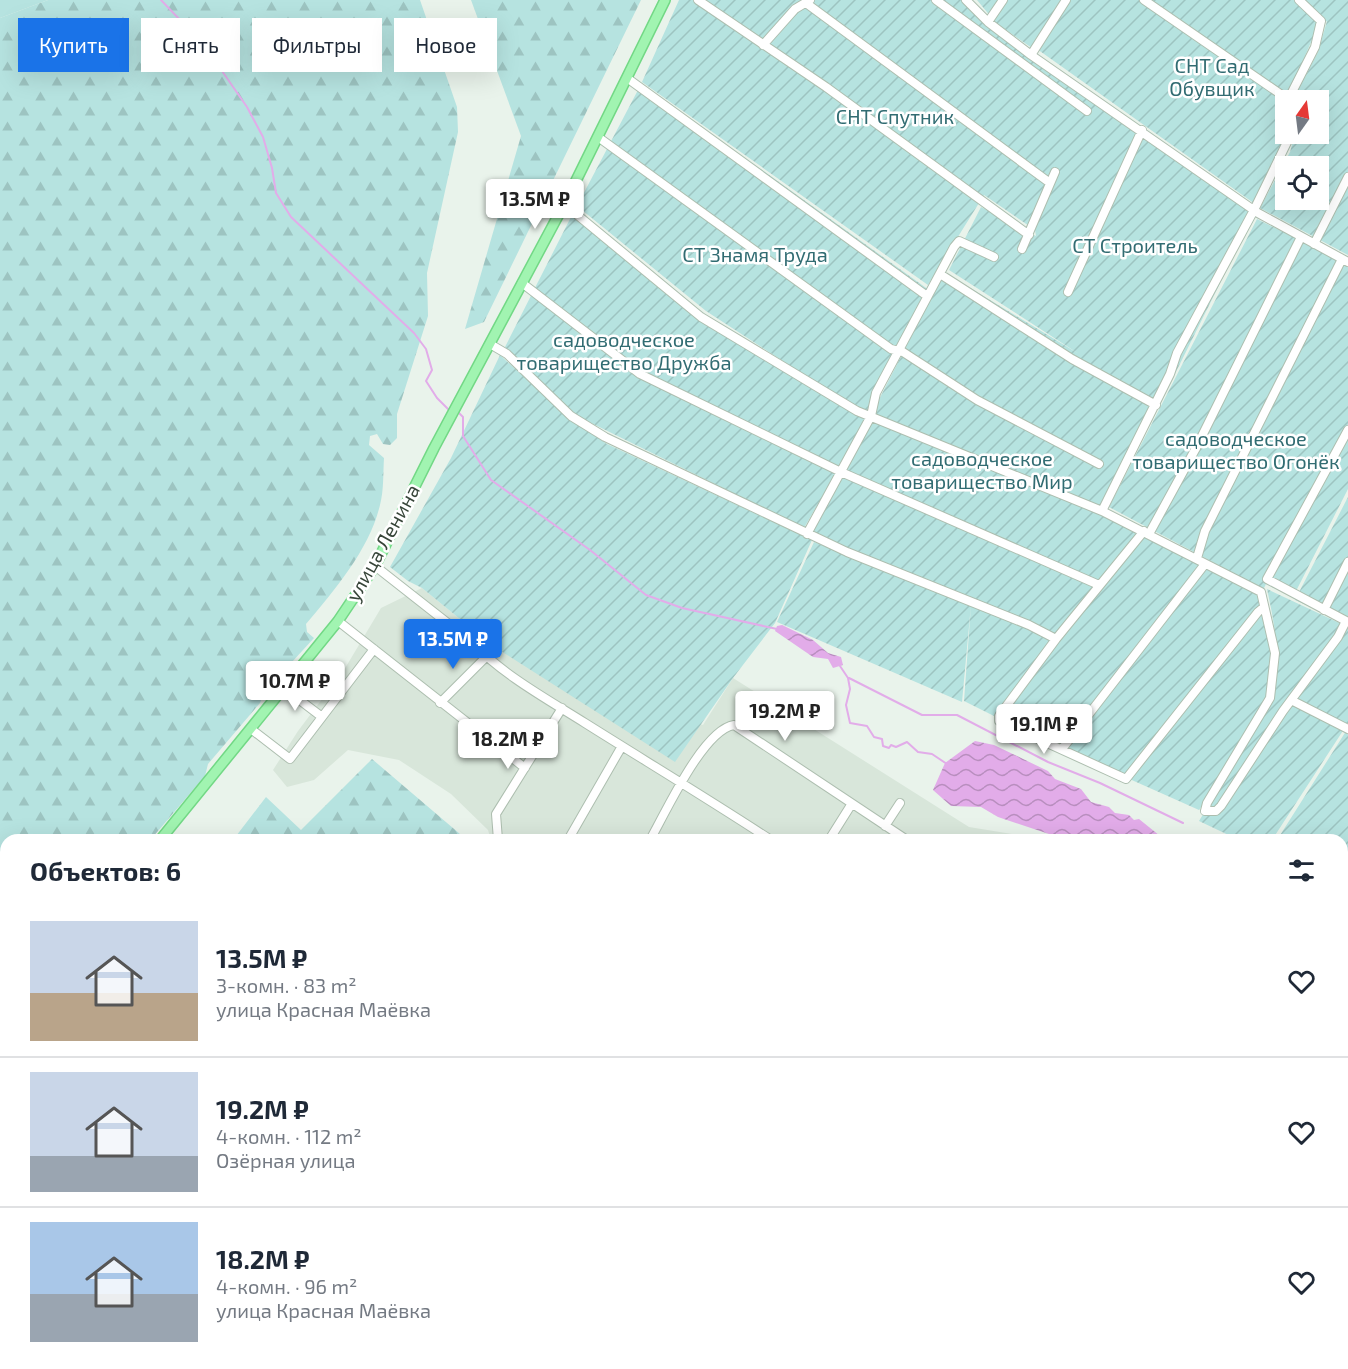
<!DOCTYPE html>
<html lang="ru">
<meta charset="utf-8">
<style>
body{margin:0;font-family:"Exo 2",sans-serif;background:#f6f6f7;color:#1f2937;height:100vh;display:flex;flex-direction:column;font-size:22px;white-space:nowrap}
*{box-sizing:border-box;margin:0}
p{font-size:20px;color:#747a83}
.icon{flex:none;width:33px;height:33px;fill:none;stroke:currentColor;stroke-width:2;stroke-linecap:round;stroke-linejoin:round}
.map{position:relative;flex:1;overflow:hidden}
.side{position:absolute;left:0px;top:834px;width:1348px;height:536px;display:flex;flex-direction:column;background:#fff;border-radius:18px 18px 0 0;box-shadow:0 6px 24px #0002}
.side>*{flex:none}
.hud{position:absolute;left:18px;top:18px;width:600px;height:54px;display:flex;gap:12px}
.needle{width:39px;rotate:14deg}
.tools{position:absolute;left:1275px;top:90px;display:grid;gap:12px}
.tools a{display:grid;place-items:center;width:54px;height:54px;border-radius:0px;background:#fff;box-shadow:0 6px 24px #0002;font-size:30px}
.price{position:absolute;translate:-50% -51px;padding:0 14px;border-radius:6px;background:#fff;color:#222;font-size:20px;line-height:39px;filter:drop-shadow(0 2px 3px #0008)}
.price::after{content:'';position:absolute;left:50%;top:36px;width:18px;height:14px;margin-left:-9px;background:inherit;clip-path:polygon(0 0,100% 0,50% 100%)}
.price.active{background:#1a73e8;color:#fff}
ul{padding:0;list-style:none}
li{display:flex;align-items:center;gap:18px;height:150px;padding:0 30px}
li+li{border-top:2px solid #e0e1e3}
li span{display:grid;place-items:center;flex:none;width:168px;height:120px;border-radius:0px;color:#555}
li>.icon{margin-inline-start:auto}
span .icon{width:72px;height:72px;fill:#fffc;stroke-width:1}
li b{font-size:26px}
h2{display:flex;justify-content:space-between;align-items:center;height:72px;padding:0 30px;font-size:26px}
.tag{padding:0 21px;border-radius:0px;background:#fff;box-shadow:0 6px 24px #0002;font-size:21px;line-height:54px}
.tag.active{background:#1a73e8;color:#fff}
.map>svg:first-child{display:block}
.residential{fill:#d8e6da}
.grass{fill:#b6e3e0}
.forest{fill:url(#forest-firs)}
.garden{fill:url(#garden-furrows);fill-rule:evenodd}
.water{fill:url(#water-waves)}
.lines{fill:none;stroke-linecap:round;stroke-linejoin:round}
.stream{stroke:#e2ace9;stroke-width:2}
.minor-casing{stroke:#adbeaf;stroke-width:10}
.major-casing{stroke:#72d885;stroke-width:12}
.minor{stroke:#fff;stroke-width:8}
.major{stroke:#a1f4b1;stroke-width:9}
.labels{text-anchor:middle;stroke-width:5;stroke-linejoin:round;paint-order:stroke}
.park-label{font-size:20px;fill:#316c72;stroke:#fff}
.street-label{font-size:20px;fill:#38463a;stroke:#fff}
</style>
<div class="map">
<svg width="1348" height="1369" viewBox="0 0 1348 1369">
<defs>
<pattern id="forest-firs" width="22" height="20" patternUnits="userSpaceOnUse" patternTransform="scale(1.5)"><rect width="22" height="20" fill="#b6e3e0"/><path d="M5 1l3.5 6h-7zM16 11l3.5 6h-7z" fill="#9dc4c1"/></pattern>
<pattern id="garden-furrows" width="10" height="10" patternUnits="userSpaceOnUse" patternTransform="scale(1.5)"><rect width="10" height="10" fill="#b6e3e0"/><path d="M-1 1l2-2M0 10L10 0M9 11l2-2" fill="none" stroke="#9dc4c1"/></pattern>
<pattern id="water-waves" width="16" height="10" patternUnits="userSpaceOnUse" patternTransform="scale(1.5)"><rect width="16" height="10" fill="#e2ace9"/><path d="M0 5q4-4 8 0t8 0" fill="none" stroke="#b88ebe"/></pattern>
</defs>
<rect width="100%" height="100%" fill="#e9f3eb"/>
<path class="residential" d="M422 588 493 646 703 725 733 678 969 827 1049 840H491L488 830 451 794 399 760 348 750 314 780 287 787 273 770 298 731 344 670 381 608Z
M1343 1006 1348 1011V1369H486L490 1364H1342Z
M6 1275V1364H69L75 1369H0V1282Z"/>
<path class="grass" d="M0 0H48L0 18Z
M0 925 6 928V951L0 949Z
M0 954 6 956V982L0 980Z
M6 993V1016L0 1023V1000Z"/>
<path class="forest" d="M48 0H420L457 107 458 132 427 273 428 316 397 414V438L390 445 383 444 377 434 370 436 369 445 384 458C383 473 384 490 380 505 370 548 335 590 306 624L307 632 314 638 270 686 264 683 257 685 256 694 262 698 260 703 208 764 205 776 152 838 6 840V928L0 925V18Z
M471 0H641L484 322 465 329 521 136Z
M372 759 467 840H233L266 797 301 830Z
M6 1039V1194L0 1197V1046Z
M294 1364H479L476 1369H303Z"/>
<path class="garden" d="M679 0H962C1003 44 1048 69 1097 102 1151 137 1203 176 1255 213L1159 406 1155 403 1101 506 1144 533 1147 530 1224 568 1109 507 1257 219 1348 264V489L1293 597 1266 584 1264 588 1274 628 1270 704 1273 700C1279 653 1277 635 1267 589L1348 627V723L1272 840H1239L1199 821 1253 732 1199 810 995 719 996 717 964 701 971 605 962 702 777 622 814 542 937 590 811 533 944 272 1079 354 949 270 981 207 1036 236 1035 230 984 195 928 285 642 82Z
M977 0H1063L1032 48 996 23Z
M1069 0H1348V255L1260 208 1290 152 1295 134H1318V100H1297L1296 94 1318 52 1327 21 1318 26 1286 100V134H1290L1255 204 1037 49ZM1286 166H1318V200H1286Z
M638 90 765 172 929 290 869 417 706 311 577 206Z
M573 213 704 314 868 418 804 528 577 416 505 347Z
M500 355 570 419 607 444 812 540 775 623 733 678 675 762 493 646 422 588 408 581 390 567 451 458Z
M1348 497V624L1295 600Z
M1348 728V897L1343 894 1342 840H1277Z"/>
<path class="water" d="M782 625 813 640 828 653 841 657 843 665 833 668 828 659 813 657 775 631 777 626Z
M975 741 994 745 1048 771 1055 779 1081 789 1091 802 1109 807 1115 813 1129 815 1134 820 1139 819 1165 840 1061 838 998 817 981 807 951 806 933 790 945 763Z"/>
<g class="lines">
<path class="stream" d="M161 0 204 45 247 107 263 137 272 168 276 193 291 217 414 333 426 349 432 370 426 381 437 398 449 410
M459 413 463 417V436L491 480 590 550 646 595 682 608 777 629
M840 666 848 678 850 689 846 705 850 723 867 726 874 737 882 739 883 746 889 748 891 745 896 747 907 742 918 752 932 754 947 764
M849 678 922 715H957L1048 762 1100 783 1183 823
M1342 949 1348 951"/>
<defs>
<path id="minor" d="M698 0 826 87 1029 235
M936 0 1087 111
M966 0 988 22 1031 55 1258 213 1348 262
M1144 0 1289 100
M806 3 1050 183
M988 22 1003 0
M763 45 795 9 810 0
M1031 55 1066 0
M627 78 927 296
M1288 100 1315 47 1321 21 1299 0
M598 137 891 349 903 352 977 400 1099 464
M564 204 701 317 857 411 1102 511 1261 592 1275 653 1270 698 1207 803 1205 811H1216L1221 806 1283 711 1338 637 1346 621
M1314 244 1348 177
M1022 249 1055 172
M940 274 1072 359 1156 405
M522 283 640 374 841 472 1099 585
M1068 292 1142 130
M490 344 507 354 571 416 605 437 847 552 1029 625 1056 639
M1348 430 1267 579 1348 622
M1102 511 1170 374 1177 353 1254 210 1291 134
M1144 531 1056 639 999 716V721L1126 779 1258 612 1264 607
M807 534 871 416 876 393 954 247 959 241 994 257
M1149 534 1196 448 1301 237
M1197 558 1205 531 1342 259
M375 566 473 643C503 675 547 699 585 723 647 762 710 800 771 840
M1324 610 1348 562
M338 621 525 768
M284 688 322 717
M1293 701 1348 729
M440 703 486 657
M251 729 290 759 374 649
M1062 749 1205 564
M885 826 900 803
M498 840 496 814 562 708
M568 840 622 746
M650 840C666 812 703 730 734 725L907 840
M829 840 851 805
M1342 901 1348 904
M1342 1084 1348 1080
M1342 1116 1348 1119
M1342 1175 1348 1178
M0 1207 6 1212
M1342 1257 1348 1252
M1342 1352 1348 1347
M169 1364 174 1369
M589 1364 597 1369
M741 1364 752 1369
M937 1364 942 1369
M508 1369 511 1364
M781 1369 788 1364
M889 1369 896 1364
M1007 1369 1014 1364
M1110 1369 1117 1364
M1322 1369 1329 1364"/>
<path id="major" d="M160 840 338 621 375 566 434 448 567 199 665 0
M0 1032 6 1025"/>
</defs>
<use href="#minor" class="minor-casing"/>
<use href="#major" class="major-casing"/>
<use href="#minor" class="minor"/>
<use href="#major" class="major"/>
</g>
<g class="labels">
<g class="park-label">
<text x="1212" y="73">СНТ Сад<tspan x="1212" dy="23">Обувщик</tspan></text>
<text x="895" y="124">СНТ Спутник</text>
<text x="1135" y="253">СТ Строитель</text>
<text x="755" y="262">СТ Знамя Труда</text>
<text x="624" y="347">садоводческое<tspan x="624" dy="23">товарищество Дружба</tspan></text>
<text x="1236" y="446">садоводческое<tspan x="1236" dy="23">товарищество Огонёк</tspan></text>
<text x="982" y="466">садоводческое<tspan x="982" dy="23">товарищество Мир</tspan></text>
</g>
<g class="street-label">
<text transform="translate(383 543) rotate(-61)" y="7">улица Ленина</text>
</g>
</g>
</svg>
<div class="tools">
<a><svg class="needle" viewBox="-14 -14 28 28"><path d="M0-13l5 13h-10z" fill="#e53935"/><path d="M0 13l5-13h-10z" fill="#747a83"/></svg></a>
<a><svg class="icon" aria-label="locate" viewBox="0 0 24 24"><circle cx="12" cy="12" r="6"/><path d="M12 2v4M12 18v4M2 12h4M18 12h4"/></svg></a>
</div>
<b class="price" style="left:535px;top:230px">13.5M ₽</b>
<b class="price active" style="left:453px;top:670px">13.5M ₽</b>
<b class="price" style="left:295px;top:712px">10.7M ₽</b>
<b class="price" style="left:785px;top:742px">19.2M ₽</b>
<b class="price" style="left:1044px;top:755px">19.1M ₽</b>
<b class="price" style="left:508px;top:770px">18.2M ₽</b>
<div class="hud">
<a class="tag active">Купить</a>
<a class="tag">Снять</a>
<a class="tag">Фильтры</a>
<a class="tag">Новое</a>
</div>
<section class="side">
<h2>Объектов: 6<svg class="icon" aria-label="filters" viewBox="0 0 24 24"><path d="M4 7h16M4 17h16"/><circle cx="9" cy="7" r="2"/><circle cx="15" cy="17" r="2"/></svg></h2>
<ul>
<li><span style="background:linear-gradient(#c9d6e8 60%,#b9a48a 0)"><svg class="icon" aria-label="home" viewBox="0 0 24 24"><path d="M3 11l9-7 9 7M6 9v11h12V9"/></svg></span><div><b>13.5M ₽</b><p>3-комн. · 83 m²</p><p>улица Красная Маёвка</p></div><svg class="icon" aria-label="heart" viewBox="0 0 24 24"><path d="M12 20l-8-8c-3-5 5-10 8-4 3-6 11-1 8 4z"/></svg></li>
<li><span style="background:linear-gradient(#c9d6e8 70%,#9aa5b1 0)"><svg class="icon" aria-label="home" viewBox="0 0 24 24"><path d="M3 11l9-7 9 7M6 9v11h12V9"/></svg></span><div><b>19.2M ₽</b><p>4-комн. · 112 m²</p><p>Озёрная улица</p></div><svg class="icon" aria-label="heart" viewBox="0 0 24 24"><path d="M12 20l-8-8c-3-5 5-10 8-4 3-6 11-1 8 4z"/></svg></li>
<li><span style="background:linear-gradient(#a9c7e8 60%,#9aa5b1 0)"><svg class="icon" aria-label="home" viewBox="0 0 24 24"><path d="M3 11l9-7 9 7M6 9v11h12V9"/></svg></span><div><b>18.2M ₽</b><p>4-комн. · 96 m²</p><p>улица Красная Маёвка</p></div><svg class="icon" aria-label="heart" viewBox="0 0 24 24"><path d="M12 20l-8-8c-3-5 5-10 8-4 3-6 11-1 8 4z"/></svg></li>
</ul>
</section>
</div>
